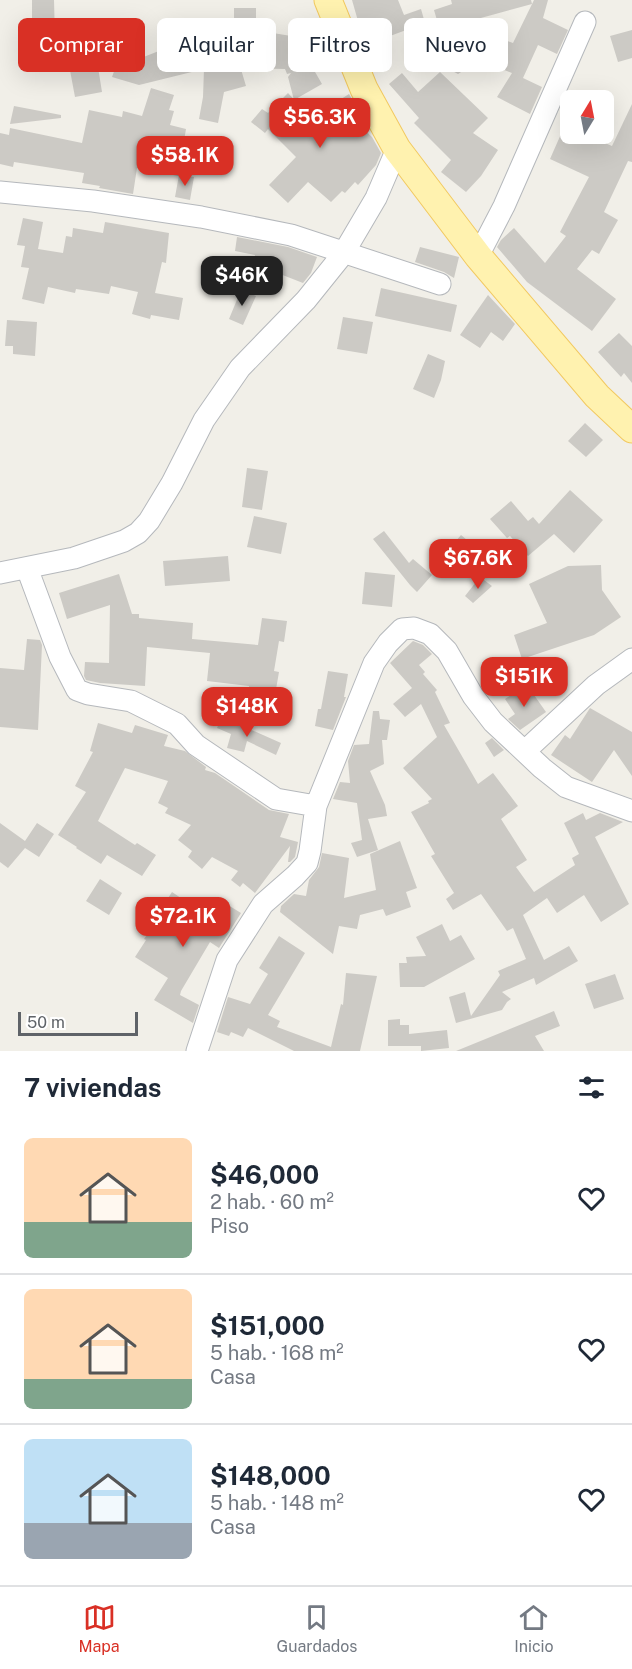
<!DOCTYPE html>
<html lang="es">
<meta charset="utf-8">
<style>
body{margin:0;font-family:"Public Sans",sans-serif;background:#f2f2f3;color:#1f2937;height:100vh;display:flex;flex-direction:column;font-size:22px;white-space:nowrap}
*{box-sizing:border-box;margin:0}
p{font-size:20px;color:#747a83}
.icon{flex:none;width:33px;height:33px;fill:none;stroke:currentColor;stroke-width:2;stroke-linecap:round;stroke-linejoin:round}
.map{position:relative;height:1051px;overflow:hidden}
.panel{display:flex;flex-direction:column;background:#fff;flex:1}
.panel>*{flex:none}
.top-card{position:absolute;left:18px;top:18px;width:597px;height:54px;display:flex;gap:12px}
.needle{width:39px;rotate:10deg}
.tools{position:absolute;left:560px;top:90px;display:grid;gap:12px}
.tools a{display:grid;place-items:center;width:54px;height:54px;border-radius:9px;background:#fff;box-shadow:0 6px 24px #0002;font-size:30px}
.scale{position:absolute;left:18px;bottom:15px;width:120px;box-sizing:border-box;padding-left:6px;border:3px solid #5f6368;border-top:0;font-size:16px;line-height:21px;white-space:nowrap;color:#5f6368;-webkit-text-stroke:4px #fff;paint-order:stroke}
.price{position:absolute;translate:-50% -51px;padding:0 14px;border-radius:12px;background:#d93025;color:#fff;font-size:20px;line-height:39px;filter:drop-shadow(0 2px 3px #0008)}
.price::after{content:'';position:absolute;left:50%;top:36px;width:18px;height:14px;margin-left:-9px;background:inherit;clip-path:polygon(0 0,100% 0,50% 100%)}
.price.current{background:#222;color:#fff}
ul{padding:0;list-style:none}
li{display:flex;align-items:center;gap:18px;height:150px;padding:0 24px}
li+li{border-top:2px solid #e0e1e3}
li span{display:grid;place-items:center;flex:none;width:168px;height:120px;border-radius:9px;color:#555}
li>.icon{margin-inline-start:auto}
span .icon{width:72px;height:72px;fill:#fffc;stroke-width:1}
li b{font-size:26px}
h2{display:flex;justify-content:space-between;align-items:center;height:72px;padding:0 24px;font-size:26px}
.chip{padding:0 21px;border-radius:9px;background:#fff;box-shadow:0 6px 24px #0002;font-size:21px;line-height:54px}
.chip.current{background:#d93025;color:#fff}
.tab-bar{display:flex;justify-content:space-around;align-items:center;height:84px;border-top:2px solid #e0e1e3;background:#fff;font-size:16px;color:#747a83}
.tab-bar a{display:grid;justify-items:center;gap:3px}
.tab-bar .current{color:#d93025}
.map>svg:first-child{display:block}
.building{fill:#cccac5}
.lines{fill:none;stroke-linecap:round;stroke-linejoin:round}
.minor-casing{stroke:#b5b8bc;stroke-width:23}
.major-casing{stroke:#f2c960;stroke-width:29}
.minor{stroke:#fff;stroke-width:21}
.major{stroke:#fff2af;stroke-width:27}
</style>
<div class="map">
<svg width="632" height="1051" viewBox="0 0 632 1051">
<rect width="100%" height="100%" fill="#f1efe8"/>
<path class="building" d="M32 0H54L55 38H32Z
M352 0H398L404 15 421 9 425 23 382 39 381 37 364 42Z
M451 0H531L532 4 459 24 460 29 441 34 434 10 452 4Z
M534 0H548L543 18 568 30 557 54 538 45 523 78 542 87 530 114 497 97 512 73 494 66 505 40 513 43Z
M234 8H256V29H234Z
M312 23 316 57 307 58 322 84 294 100 288 77 291 73 287 74 285 69 249 68 255 30 291 36 290 25Z
M632 30V58L618 62 610 36Z
M195 39 196 46 219 44 221 71 240 66 246 86 224 92 218 123 199 119 203 97 204 69 139 85 112 77 120 55 136 60 174 45Z
M463 45 475 63 458 74 436 62Z
M97 61 102 92 75 97 69 65Z
M440 72 488 118 473 133 498 150 481 176 466 192 441 172 451 160 414 123 419 118 389 84 402 73 418 92Z
M151 88 174 95 169 110 174 111 170 125 186 129 178 176 137 168 133 194 99 188 100 186 82 183 84 173 14 162 13 167 0 164V133L9 135 10 128 82 143 89 110 122 117 123 111 142 116Z
M288 93 297 103 295 105 317 127 340 104 338 101 349 94 359 112 351 117 372 137 381 153 376 165 358 185 355 182 345 193 342 191 331 202 308 182 288 203 269 185 296 157 268 129 265 133 251 122 262 109 268 113Z
M632 104V162L628 161 604 212 618 220 599 254 592 250 577 269 616 299 592 331 527 282 497 247 501 240 514 228 545 263 566 236 560 232 589 177 550 159 561 134H584L612 146Z
M14 106 61 115V118L10 124Z
M179 175 194 177 190 200 175 197Z
M23 218 43 222 38 249 63 253 66 236 72 237 73 228 103 233 105 222 169 233 166 263 162 262 155 293 183 298 179 320 151 315 150 319 132 314 138 292 111 286 109 294 76 289 75 293 48 287 44 304 22 299 29 268 21 267 25 246 17 245Z
M237 237 288 247 317 257 311 273 303 283 280 274 282 269 253 264 255 255 235 251Z
M420 247 459 257 454 278 444 272 415 262Z
M381 288 457 305 451 332 375 316Z
M241 290 256 296 243 325 229 319Z
M488 295 515 324 503 341 491 332 480 348 460 335Z
M343 317 373 322 367 354 337 349Z
M7 320 37 322 35 356 13 354V346H5Z
M619 333 632 346V383L624 373 621 377 598 352Z
M428 354 445 361 441 380 434 398 413 389Z
M585 423 603 440 586 457 568 441Z
M247 468 268 471 262 510 242 507Z
M570 490 603 520 574 553 554 534 528 556 510 536 507 538 490 519 511 501 528 521 533 517 539 524Z
M254 516 287 523 281 554 247 547Z
M384 531 409 563 413 559 432 575 417 592 410 585 373 539Z
M461 535 479 550 463 570 444 555Z
M228 556 230 581 165 586 163 561Z
M601 565 602 590 621 617 594 635 522 659 514 635 547 623 529 584 568 566Z
M365 572 395 575 392 607 362 604Z
M119 574 132 614H139V618L193 623 192 639 258 645 262 618 287 621 284 642 279 641 274 671 279 672 275 695 281 696 279 714 246 709 249 686 207 681 210 653 147 647 145 686 100 683 86 680 84 676 85 662 109 663 110 605 67 619 59 593Z
M480 577 492 586 473 603 465 596Z
M27 639 40 640 42 645 38 730 0 727V668L24 670Z
M413 641 423 645 432 654 419 665 425 672 423 674 437 690 435 692 450 723 444 725 478 784 493 773 518 806 501 819 527 860 516 867 534 892 575 865 572 858 579 854 564 823 583 813 586 820 600 813 623 822 595 837 629 904 601 922 584 895 557 913 547 898 523 915 544 960 569 946 578 961 536 985 534 978 502 992 511 999 507 1002 502 1010 456 1023 449 997 465 992 471 1016 500 975 498 971 526 959 513 928 507 931 481 894 453 910 446 899 454 893 431 856 435 854 411 812 429 803 428 801 432 799 403 768 437 737 421 704 405 717 393 704 412 688 390 663Z
M328 671 348 674 344 697H346L333 730 315 726 318 709H321Z
M527 685 546 712 520 730 508 719 515 714 505 699Z
M590 708 632 732V776L614 750 592 782 551 755 565 735 570 739Z
M373 711H379L380 719 390 720 387 740H382L384 764 370 771 385 805 387 816 368 819 378 850 357 857 351 843 362 840 357 803 333 799 340 782 350 783 348 761 354 745 369 744Z
M222 717 281 743 276 755 247 741 244 752 227 748 231 734 217 728Z
M98 723 132 733 135 725 168 735 164 746 185 751 206 767 205 770 215 773 269 810 289 814 280 837 298 842 295 857 290 862H288L290 846 255 893 243 883 240 887 231 880 238 871 212 857 202 869 188 857 192 851 178 840 191 825 165 813 168 808 158 803 168 781 125 768 98 821 135 845 137 843 156 855 142 876 107 855 101 864 76 848 77 847 58 835 86 792 75 786 93 752 90 751Z
M492 738 504 750 494 757 485 743Z
M0 823 25 841 37 823 54 834 39 857 25 848 8 868 0 862Z
M400 841 417 888 406 892 411 907 386 916 383 909 360 915 357 929 339 926 333 954 280 912 281 906 294 894 306 896 309 880 319 867 322 853 349 858 344 898 376 890 370 854Z
M100 879 122 893 109 915 86 901Z
M172 892 212 919 223 902 241 913 219 948 210 942 181 991 180 995 199 1005 193 1023 154 1000 168 978 135 957 146 940 144 939 160 917 157 915Z
M442 924 450 941 461 935 475 959 424 987H400L399 963H407L406 957 426 956 416 937Z
M279 936 305 953 268 1015 280 1021 277 1027 331 1047 341 1004 343 1005 346 973 377 976 360 1051H294L248 1028 243 1037 231 1032 229 1036 217 1032 228 997 250 1004 268 974 259 968Z
M615 974 624 999 594 1009 585 984Z
M554 1011 560 1026 535 1036 544 1051H456Z
M400 1019V1025H409V1034L447 1030 449 1048 421 1051V1046H388V1020Z"/>
<g class="lines">
<defs>
<path id="minor" d="M0 192 93 201 201 217 291 235 440 284
M478 256 504 206 585 22
M27 568 60 657 77 690 88 694 131 701 177 724 196 745 276 799 316 806
M0 573 74 558 124 541 138 533 149 521 172 483 204 420 240 368 306 300 343 254 376 198 397 149
M525 751 596 685 632 659
M197 1051 227 960 263 904 295 876 307 863 310 851 316 806 374 663 388 643 402 629 414 628 430 634 447 651 473 696 493 722 542 768 566 787 632 811"/>
<path id="major" d="M328 0 364 89 397 149 478 256 597 396 632 429"/>
</defs>
<use href="#minor" class="minor-casing"/>
<use href="#major" class="major-casing"/>
<use href="#minor" class="minor"/>
<use href="#major" class="major"/>
</g>
</svg>
<div class="tools">
<a><svg class="needle" viewBox="-14 -14 28 28"><path d="M0-13l5 13h-10z" fill="#e53935"/><path d="M0 13l5-13h-10z" fill="#747a83"/></svg></a>
</div>
<div class="scale">50 m</div>
<b class="price" style="left:320px;top:149px">$56.3K</b>
<b class="price" style="left:185px;top:187px">$58.1K</b>
<b class="price current" style="left:242px;top:307px">$46K</b>
<b class="price" style="left:478px;top:590px">$67.6K</b>
<b class="price" style="left:524px;top:708px">$151K</b>
<b class="price" style="left:247px;top:738px">$148K</b>
<b class="price" style="left:183px;top:948px">$72.1K</b>
<div class="top-card">
<a class="chip current">Comprar</a>
<a class="chip">Alquilar</a>
<a class="chip">Filtros</a>
<a class="chip">Nuevo</a>
</div>
</div>
<section class="panel">
<h2>7 viviendas<svg class="icon" aria-label="filters" viewBox="0 0 24 24"><path d="M4 7h16M4 17h16"/><circle cx="9" cy="7" r="2"/><circle cx="15" cy="17" r="2"/></svg></h2>
<ul>
<li><span style="background:linear-gradient(#ffd9b3 70%,#7fa58c 0)"><svg class="icon" aria-label="home" viewBox="0 0 24 24"><path d="M3 11l9-7 9 7M6 9v11h12V9"/></svg></span><div><b>$46,000</b><p>2 hab. · 60 m²</p><p>Piso</p></div><svg class="icon" aria-label="heart" viewBox="0 0 24 24"><path d="M12 20l-8-8c-3-5 5-10 8-4 3-6 11-1 8 4z"/></svg></li>
<li><span style="background:linear-gradient(#ffd9b3 75%,#7fa58c 0)"><svg class="icon" aria-label="home" viewBox="0 0 24 24"><path d="M3 11l9-7 9 7M6 9v11h12V9"/></svg></span><div><b>$151,000</b><p>5 hab. · 168 m²</p><p>Casa</p></div><svg class="icon" aria-label="heart" viewBox="0 0 24 24"><path d="M12 20l-8-8c-3-5 5-10 8-4 3-6 11-1 8 4z"/></svg></li>
<li><span style="background:linear-gradient(#bfe0f5 70%,#9aa5b1 0)"><svg class="icon" aria-label="home" viewBox="0 0 24 24"><path d="M3 11l9-7 9 7M6 9v11h12V9"/></svg></span><div><b>$148,000</b><p>5 hab. · 148 m²</p><p>Casa</p></div><svg class="icon" aria-label="heart" viewBox="0 0 24 24"><path d="M12 20l-8-8c-3-5 5-10 8-4 3-6 11-1 8 4z"/></svg></li>
</ul>
</section>
<nav class="tab-bar">
<a class="current"><svg class="icon" aria-label="map" viewBox="0 0 24 24"><path d="M3 6l6-2 6 2 6-2v14l-6 2-6-2-6 2zM9 4v14M15 6v14"/></svg>Mapa</a>
<a><svg class="icon" aria-label="saved" viewBox="0 0 24 24"><path d="M7 4h10v16l-5-4-5 4z"/></svg>Guardados</a>
<a><svg class="icon" aria-label="home" viewBox="0 0 24 24"><path d="M3 11l9-7 9 7M6 9v11h12V9"/></svg>Inicio</a>
</nav>
